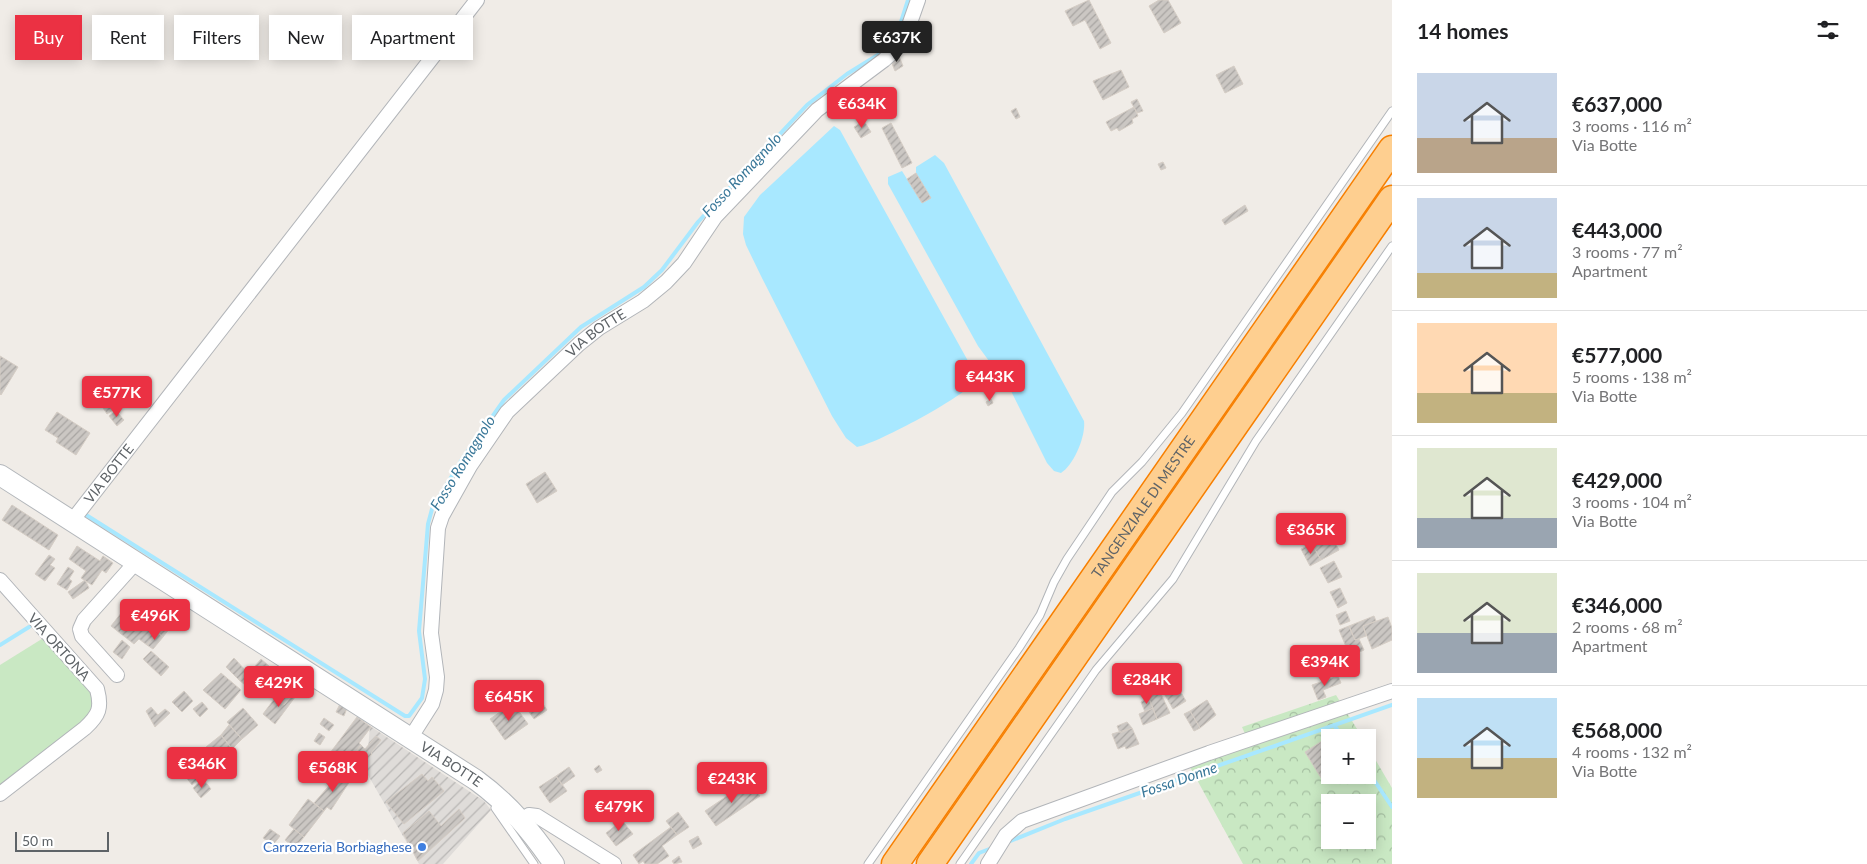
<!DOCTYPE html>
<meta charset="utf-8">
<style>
body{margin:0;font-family:Lato,sans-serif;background:#f2f2f2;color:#202124;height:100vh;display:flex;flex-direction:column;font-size:19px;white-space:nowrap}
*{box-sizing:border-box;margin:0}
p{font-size:16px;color:#757577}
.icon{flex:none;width:28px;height:28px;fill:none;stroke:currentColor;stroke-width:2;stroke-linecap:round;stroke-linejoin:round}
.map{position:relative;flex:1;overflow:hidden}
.details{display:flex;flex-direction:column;background:#fff;width:475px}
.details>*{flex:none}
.banner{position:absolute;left:15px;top:15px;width:475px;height:45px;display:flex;gap:10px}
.tools{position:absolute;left:1321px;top:729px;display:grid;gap:10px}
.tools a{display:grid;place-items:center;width:55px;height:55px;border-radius:0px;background:#fff;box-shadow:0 2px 12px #0003;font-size:25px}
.scale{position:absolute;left:15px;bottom:12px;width:94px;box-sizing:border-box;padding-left:5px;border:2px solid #5e6367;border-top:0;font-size:14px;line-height:18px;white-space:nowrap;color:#5e6367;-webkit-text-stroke:4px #fff;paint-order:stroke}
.price{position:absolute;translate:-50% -42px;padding:0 11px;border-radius:5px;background:#eb3143;color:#fff;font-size:16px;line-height:32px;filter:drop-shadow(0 1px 2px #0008)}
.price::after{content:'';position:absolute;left:50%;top:30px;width:15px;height:11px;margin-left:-8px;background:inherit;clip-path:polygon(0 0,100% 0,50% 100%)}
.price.selected{background:#222;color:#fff}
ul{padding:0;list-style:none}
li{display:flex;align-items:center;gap:15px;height:125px;padding:0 25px}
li+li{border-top:1px solid #e0e0e0}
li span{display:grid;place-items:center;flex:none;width:140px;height:100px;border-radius:0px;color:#555}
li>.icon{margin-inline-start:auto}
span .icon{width:60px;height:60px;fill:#fffc;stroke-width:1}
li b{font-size:21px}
h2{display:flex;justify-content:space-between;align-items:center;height:60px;padding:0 25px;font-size:21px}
.pill{padding:0 18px;border-radius:0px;background:#fff;box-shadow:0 2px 12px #0003;font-size:18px;line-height:45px}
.pill.selected{background:#eb3143;color:#fff}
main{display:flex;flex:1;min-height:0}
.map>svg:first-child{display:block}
.industrial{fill:url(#industrial-furrows)}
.green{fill:#c9e8c3}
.forest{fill:url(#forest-crowns);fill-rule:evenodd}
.water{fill:#a8e8ff}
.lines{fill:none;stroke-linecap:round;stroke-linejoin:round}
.stream{stroke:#a8e8ff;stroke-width:4}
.building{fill:url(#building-hatch);stroke:#d5cdc5}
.lane-casing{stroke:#b2b5b9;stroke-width:9}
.street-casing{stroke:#b2b5b9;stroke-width:16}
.secondary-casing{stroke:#b3b7bb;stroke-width:22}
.highway-casing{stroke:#f77f00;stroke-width:29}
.lane{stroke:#fff;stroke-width:7}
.street{stroke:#fff;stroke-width:14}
.secondary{stroke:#fff;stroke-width:20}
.highway{stroke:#fecf90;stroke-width:26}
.shop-dot{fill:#3f7fe0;stroke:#fff;stroke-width:2}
.labels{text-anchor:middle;stroke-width:4.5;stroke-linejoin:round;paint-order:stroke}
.street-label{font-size:14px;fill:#5e6367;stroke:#fff}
.shop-label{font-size:14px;fill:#366cbe;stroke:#fff;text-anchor:end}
.water-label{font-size:15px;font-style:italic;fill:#3a7899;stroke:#fff}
</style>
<main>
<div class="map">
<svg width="1392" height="864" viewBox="0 0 1392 864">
<defs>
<pattern id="industrial-furrows" width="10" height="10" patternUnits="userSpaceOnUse" patternTransform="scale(1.25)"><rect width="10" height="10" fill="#dfdcd9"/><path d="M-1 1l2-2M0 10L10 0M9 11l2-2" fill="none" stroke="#b8b6b4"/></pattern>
<pattern id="forest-crowns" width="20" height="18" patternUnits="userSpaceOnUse" patternTransform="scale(1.25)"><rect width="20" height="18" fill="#c9e8c3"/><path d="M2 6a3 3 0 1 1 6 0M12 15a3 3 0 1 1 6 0" fill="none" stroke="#a6c0a2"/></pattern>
<pattern id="building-hatch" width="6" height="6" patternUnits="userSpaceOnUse" patternTransform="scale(1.25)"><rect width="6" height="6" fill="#cbc7c3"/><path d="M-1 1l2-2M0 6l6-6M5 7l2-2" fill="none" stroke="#a8a5a2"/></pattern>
</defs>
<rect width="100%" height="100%" fill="#f0ece7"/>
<path class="industrial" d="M370 726 484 801 491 810 443 864H419L364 768 367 760Z"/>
<path class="green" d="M45 637 102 705 95 716 0 785V665Z"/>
<path class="forest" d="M1336 695 1362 737 1330 738V775H1368V747L1392 788V864H1243L1190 767 1249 743 1242 727ZM1330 802H1368V840H1330Z"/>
<path class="water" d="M834 126 840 130 968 361 973 375 970 386C957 400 876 444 857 447L846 438 832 416 761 276 746 245 743 234 744 217 760 195Z
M935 155 944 163 1084 421C1086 436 1074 465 1061 473L1054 471 1047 463 1011 391 978 346 888 184V177L902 171 922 203 930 197 916 173V167Z"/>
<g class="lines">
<path class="stream" d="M83 513 405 716H409L422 698 425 679 419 631 428 524 432 509 461 461 504 400 581 327 644 287 662 270 698 222 807 105 847 74 881 53 890 43 899 28 908 0
M0 645 29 627
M1334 725 1343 738
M1368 771 1392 807
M1008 842 1065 819 1392 705
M971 864 979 853 992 848"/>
</g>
<path class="building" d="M1089 0 1111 43 1100 49 1085 20 1073 26 1065 11Z
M1159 0H1168L1181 23 1164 33 1149 6Z
M898 54 903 66 895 71 891 61Z
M1234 66 1243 84 1225 93 1216 75Z
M1121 70 1129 87 1103 100 1093 81Z
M1137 99 1143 111 1137 113 1131 102Z
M1134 107 1138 116 1132 119 1133 123 1119 131 1117 128 1111 131 1106 122Z
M1016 108 1020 117 1016 119 1011 111Z
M864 121 871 132 861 138 854 127Z
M891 123 912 163 902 168 882 128Z
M1163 162 1166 168 1161 170 1158 164Z
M916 173 931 198 922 203 907 179Z
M1245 205 1248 211 1225 225 1222 220Z
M0 356 18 367 1 395 0 394Z
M102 384 117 407 107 414 92 391Z
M991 399 993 403 988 406 986 402Z
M116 411 124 420 117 426 109 416Z
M57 412 90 433 76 455 56 442 58 438 45 430Z
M545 472 557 491 537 503 526 484Z
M12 505 58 535 49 550 2 520Z
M1331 535 1339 550 1321 560 1313 546Z
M1312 544 1321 560 1310 566 1301 549Z
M77 546 100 561 103 556 113 563 106 573 102 570 92 585 81 578 86 571 69 559Z
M49 555 55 559 50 565 55 568 45 581 35 574Z
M1334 561 1342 577 1328 583 1320 568Z
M68 567 74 571 69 579 72 581 67 590 57 584Z
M85 580 89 588 73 599 68 592Z
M1340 588 1347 603 1338 608 1330 592Z
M162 609 176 620 163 637 157 632 147 645 139 639 134 644 111 626 122 612 145 631Z
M1346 611 1350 621 1340 625 1336 615Z
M1374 616 1376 621 1363 626 1366 636 1355 640 1349 626Z
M1388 617 1392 628V640L1372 649 1363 626Z
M1349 626 1355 640 1359 639 1364 650 1350 656 1339 630Z
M157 632 163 637 153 649 147 645Z
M122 640 130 647 122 659 113 652Z
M151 651 169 667 161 676 143 659Z
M1343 655 1348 663 1340 667 1335 659Z
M234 658 246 671 239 680 226 667Z
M261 659 269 666 250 689 239 680 246 671 249 673Z
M279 672 299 686 284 705 265 690Z
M1161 672 1165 678 1168 677 1173 686 1176 684 1186 701 1173 709 1154 676Z
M221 673 241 690 225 709 203 690Z
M1338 676 1341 683 1323 690 1326 697 1318 700 1312 685Z
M299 686 301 689 275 724 263 714 275 698 284 705Z
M533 689 547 710 534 719 520 699Z
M184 691 193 701 182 712 172 702Z
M1160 692 1170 713 1157 719 1148 697Z
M1149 698 1153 708 1145 712 1141 702Z
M1207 700 1216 715 1200 728 1190 711Z
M202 702 208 709 200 717 193 709Z
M513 703 528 724 505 740 490 719Z
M340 704 347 708 344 716 336 712Z
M151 707 158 715 165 709 170 713 155 727 146 711Z
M243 708 258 725 242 739 227 722Z
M1153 708 1157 719 1143 725 1139 714Z
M1190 711 1200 728 1194 731 1184 714Z
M357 717 371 727 359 743 361 745 330 786 311 771 317 763 321 765Z
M324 718 334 725 329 731 320 724Z
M1127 722 1132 728 1120 733 1117 726Z
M229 725 242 739 232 749 221 735Z
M1132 728 1139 744 1126 749 1125 746 1118 749 1112 734Z
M319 733 325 737 320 745 314 741Z
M1333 734 1335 738H1330V775H1333L1323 781 1305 752Z
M221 735 234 751 220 763 206 747Z
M376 736 381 740 371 753 372 754 352 776 343 769 361 745 365 749Z
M599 765 602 770 597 773 594 769Z
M569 767 575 776 562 785 556 776Z
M190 768 199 779 192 785 183 773Z
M340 773 350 781 331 810 327 807 324 811 314 803Z
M422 774 428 781 432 777 444 791 404 824 386 802Z
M556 776 567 791 550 803 539 787Z
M203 779 211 789 201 798 193 788Z
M749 781 760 796 716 826 705 811Z
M308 799 324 811 304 837 289 825Z
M459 809 465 818 418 861 403 833 429 811 441 826Z
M678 812 689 827 677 835 666 821Z
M620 818 633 834 616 846 606 833 615 826 613 823Z
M671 827 677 835 662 846 669 856 657 864H645L643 861 639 864 633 855Z
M270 829 280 836 273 845 263 838Z
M294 829 304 837 295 848 285 840Z
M698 836 702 844 693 849 689 841Z
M679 856 682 862 674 864 672 861Z"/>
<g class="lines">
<defs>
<path id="lane" d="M495 808 534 864
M868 864 1019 648 1040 615 1054 582 1067 559 1112 492 1142 462 1182 413 1392 111
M960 864 1096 670 1173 579 1256 441 1392 246"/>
<g id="street">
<path id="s1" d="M72 521 477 0"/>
<path d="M0 580 97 689C102 708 99 715 85 728L0 794"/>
<path d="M117 675 82 636 80 629 84 620 136 562"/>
<path id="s2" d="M411 737 432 704 436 690 437 677 431 633 438 528 442 516 470 466 507 412 579 344 599 328 643 301 666 282 684 263 715 217 817 110 884 60 898 47 906 34 918 0"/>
<path d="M522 820 529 815 537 816 614 864"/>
<path d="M988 864 1006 835 1022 821 1209 753 1392 691"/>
</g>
<g id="secondary">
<path id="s3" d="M0 475 476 780C509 804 531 831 554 864"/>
</g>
<g id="highway">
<path id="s4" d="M895 864 1392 149"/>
<path d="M930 864 1392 199"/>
</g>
</defs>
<use href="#lane" class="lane-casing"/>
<use href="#street" class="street-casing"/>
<use href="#secondary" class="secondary-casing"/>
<use href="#highway" class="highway-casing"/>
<use href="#lane" class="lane"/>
<use href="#street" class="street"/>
<use href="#secondary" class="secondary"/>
<use href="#highway" class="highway"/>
</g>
<circle class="shop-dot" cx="422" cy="847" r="5"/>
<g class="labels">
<g class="street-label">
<text dy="5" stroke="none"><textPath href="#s2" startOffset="471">VIA BOTTE</textPath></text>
<text dy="5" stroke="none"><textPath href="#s1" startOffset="60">VIA BOTTE</textPath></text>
<text dy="5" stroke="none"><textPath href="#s4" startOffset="435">TANGENZIALE DI MESTRE</textPath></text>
<text transform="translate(59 647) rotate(48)" y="5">VIA ORTONA</text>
<text dy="5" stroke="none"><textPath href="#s3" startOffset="536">VIA BOTTE</textPath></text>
</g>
<g class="shop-label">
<text x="412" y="852">Carrozzeria Borbiaghese</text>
</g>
<g class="water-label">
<text transform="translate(742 175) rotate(-47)" y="5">Fosso Romagnolo</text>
<text transform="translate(463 463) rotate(-58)" y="5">Fosso Romagnolo</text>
<text transform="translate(1179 780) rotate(-19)" y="5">Fossa Donne</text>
</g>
</g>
</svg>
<div class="tools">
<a>+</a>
<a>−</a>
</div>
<div class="scale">50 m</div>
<b class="price selected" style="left:897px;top:63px">€637K</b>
<b class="price" style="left:862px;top:129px">€634K</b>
<b class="price" style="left:990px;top:402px">€443K</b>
<b class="price" style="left:117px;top:418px">€577K</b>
<b class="price" style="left:1311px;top:555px">€365K</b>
<b class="price" style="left:155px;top:641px">€496K</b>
<b class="price" style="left:1325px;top:687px">€394K</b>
<b class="price" style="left:1147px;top:705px">€284K</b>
<b class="price" style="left:279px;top:708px">€429K</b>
<b class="price" style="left:509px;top:722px">€645K</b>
<b class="price" style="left:202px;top:789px">€346K</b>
<b class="price" style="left:333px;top:793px">€568K</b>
<b class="price" style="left:732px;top:804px">€243K</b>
<b class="price" style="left:619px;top:832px">€479K</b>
<div class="banner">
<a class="pill selected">Buy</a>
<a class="pill">Rent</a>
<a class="pill">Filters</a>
<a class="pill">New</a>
<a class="pill">Apartment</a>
</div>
</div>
<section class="details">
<h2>14 homes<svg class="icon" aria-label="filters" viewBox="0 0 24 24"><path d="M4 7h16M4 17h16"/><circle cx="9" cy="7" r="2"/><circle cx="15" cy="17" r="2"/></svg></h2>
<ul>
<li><span style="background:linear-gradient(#c9d6e8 65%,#b9a48a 0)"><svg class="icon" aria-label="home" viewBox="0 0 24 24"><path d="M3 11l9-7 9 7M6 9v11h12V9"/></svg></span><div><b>€637,000</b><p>3 rooms · 116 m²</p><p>Via Botte</p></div></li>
<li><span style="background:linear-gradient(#c9d6e8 75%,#c2b280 0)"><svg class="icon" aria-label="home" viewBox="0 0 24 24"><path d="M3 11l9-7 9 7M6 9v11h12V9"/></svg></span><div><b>€443,000</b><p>3 rooms · 77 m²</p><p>Apartment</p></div></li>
<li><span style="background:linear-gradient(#ffd9b3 70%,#c2b280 0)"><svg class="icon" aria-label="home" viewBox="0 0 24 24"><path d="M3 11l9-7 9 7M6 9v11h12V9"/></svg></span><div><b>€577,000</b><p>5 rooms · 138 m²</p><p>Via Botte</p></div></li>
<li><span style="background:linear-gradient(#dfe7d0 70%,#9aa5b1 0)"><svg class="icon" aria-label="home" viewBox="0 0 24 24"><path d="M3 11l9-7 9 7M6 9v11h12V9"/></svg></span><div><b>€429,000</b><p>3 rooms · 104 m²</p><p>Via Botte</p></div></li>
<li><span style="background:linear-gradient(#dfe7d0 60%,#9aa5b1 0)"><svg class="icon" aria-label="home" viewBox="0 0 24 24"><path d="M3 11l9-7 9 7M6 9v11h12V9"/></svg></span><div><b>€346,000</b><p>2 rooms · 68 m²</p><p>Apartment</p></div></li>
<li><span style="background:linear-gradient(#bfe0f5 60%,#c2b280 0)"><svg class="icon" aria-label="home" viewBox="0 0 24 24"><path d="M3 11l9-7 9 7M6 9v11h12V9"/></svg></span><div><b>€568,000</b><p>4 rooms · 132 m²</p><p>Via Botte</p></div></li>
</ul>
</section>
</main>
